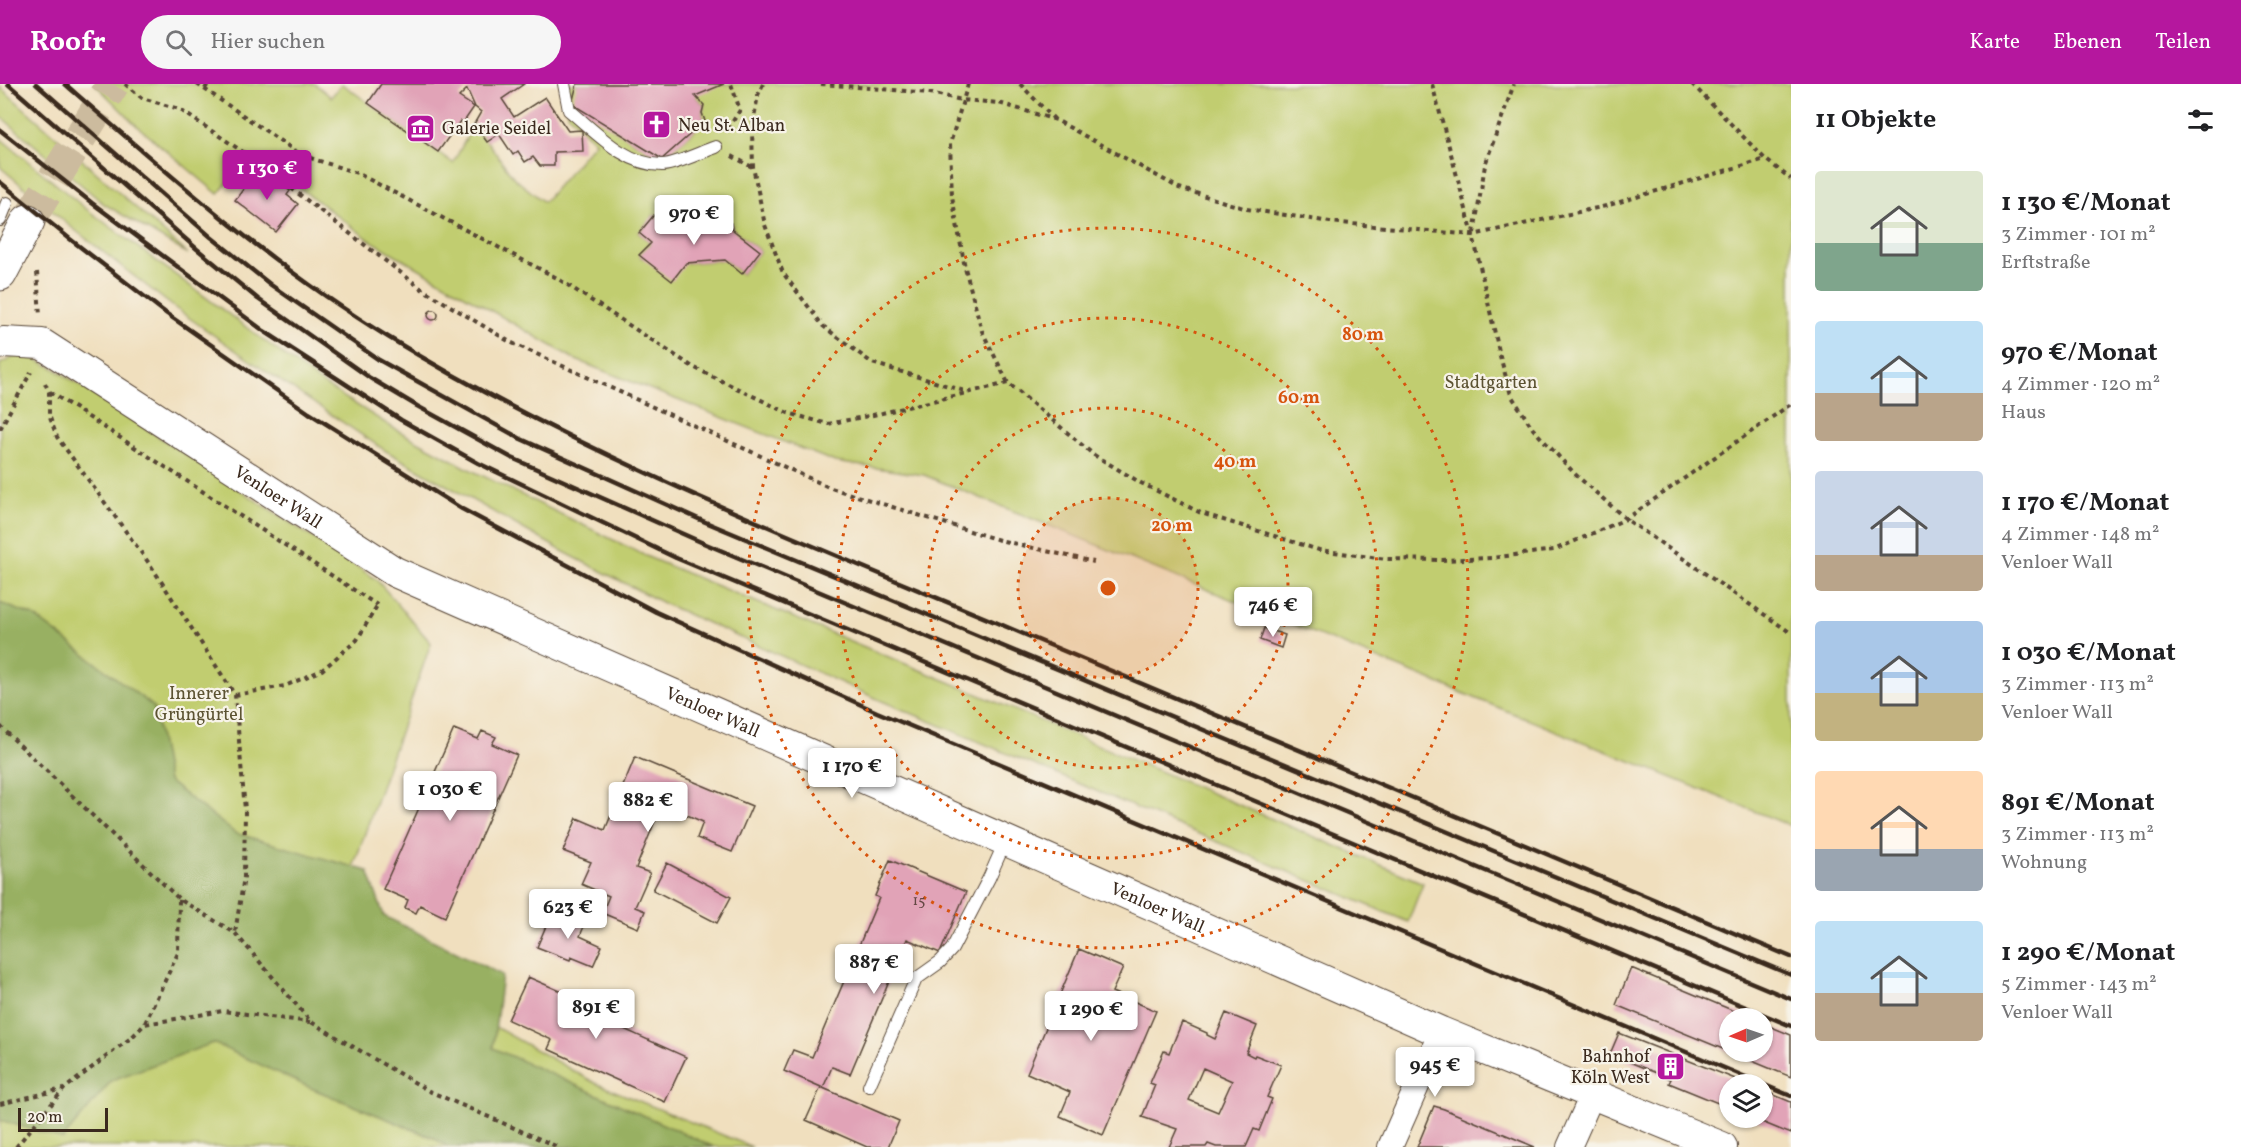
<!DOCTYPE html>
<html lang="de">
<meta charset="utf-8">
<style>
body{margin:0;font-family:Vollkorn,serif;background:#f6f6f6;color:#202124;height:100vh;display:flex;flex-direction:column;font-size:22px;white-space:nowrap}
*{box-sizing:border-box;margin:0}
p{font-size:20px;color:#757577}
.icon{flex:none;width:33px;height:33px;fill:none;stroke:currentColor;stroke-width:2;stroke-linecap:round;stroke-linejoin:round}
.map{position:relative;flex:1;overflow:hidden}
.side{display:flex;flex-direction:column;background:#fff;width:450px}
.side>*{flex:none}
.needle{width:39px;rotate:268deg}
.fabs{position:absolute;left:1719px;top:924px;display:grid;gap:12px}
.fabs a{display:grid;place-items:center;width:54px;height:54px;border-radius:50%;background:#fff;box-shadow:0 2px 4px #0004;font-size:30px}
.scale{position:absolute;left:18px;bottom:15px;width:90px;box-sizing:border-box;padding-left:6px;border:3px solid #3b2a1e;border-top:0;font-size:16px;line-height:21px;white-space:nowrap;color:#3b2a1e;-webkit-text-stroke:4px #f7f3e8;paint-order:stroke}
.price{position:absolute;translate:-50% -51px;padding:0 14px;border-radius:6px;background:#fff;color:#222;font-size:20px;line-height:39px;filter:drop-shadow(0 2px 3px #0008)}
.price::after{content:'';position:absolute;left:50%;top:36px;width:18px;height:14px;margin-left:-9px;background:inherit;clip-path:polygon(0 0,100% 0,50% 100%)}
.price.on{background:#b5179e;color:#fff}
ul{padding:0;list-style:none}
li{display:flex;align-items:center;gap:18px;height:150px;padding:0 24px}
li span{display:grid;place-items:center;flex:none;width:168px;height:120px;border-radius:6px;color:#555}
li>.icon{margin-inline-start:auto}
span .icon{width:72px;height:72px;fill:#fffc;stroke-width:1}
li b{font-size:26px}
h2{display:flex;justify-content:space-between;align-items:center;height:72px;padding:0 24px;font-size:26px}
header{display:flex;align-items:center;gap:36px;box-sizing:border-box;height:84px;padding:0 30px;background:#b5179e;color:#fff}
header strong{font-size:28px}
nav{display:flex;gap:33px;margin-inline-start:auto;font-size:21px}
.search{width:420px;height:54px;background:#f6f6f6;display:flex;align-items:center;gap:15px;box-sizing:border-box;padding:0 21px;border-radius:33px;color:#757577;font-size:22px}
main{display:flex;flex:1;min-height:0}
.map>svg:first-child{display:block}
.green{fill:#c1cd6f;stroke:#7e7c46;stroke-width:1.5;fill-rule:evenodd}
.forest{fill:#98b062;stroke:#6a6d40;stroke-width:1.5}
.building{fill:#e1a3b7;fill-rule:evenodd}
.lines{fill:none;stroke-linecap:round;stroke-linejoin:round}
.primary-tunnel{stroke:#ccbb9e;stroke-width:33;stroke-dasharray:33 16;stroke-linecap:butt}
.service-casing{stroke:#564536;stroke-width:14}
.minor-casing{stroke:#564536;stroke-width:26}
.tertiary-casing{stroke:#564536;stroke-width:32}
.primary-casing{stroke:#564536;stroke-width:35}
.path{stroke:#564536;stroke-width:4;stroke-dasharray:4.5 4.5;stroke-linecap:butt}
.service{stroke:#fff;stroke-width:12}
.minor{stroke:#fff;stroke-width:24}
.tertiary{stroke:#fff;stroke-width:30}
.primary{stroke:#fff;stroke-width:33}
.rail{stroke:#3b2a1e;stroke-width:4.5}
.ring{fill:none;stroke:#d7540e;stroke-width:3;stroke-dasharray:3 6}
.labels{text-anchor:middle;stroke-width:4.5;stroke-linejoin:round;paint-order:stroke}
.number-label{font-size:15px;fill:#644844}
.poi-label{font-size:18px;fill:#3b2a1e;stroke:#f7f3e8;text-anchor:start}
.park-label{font-size:18px;fill:#5c5332;stroke:#f7f3e8}
.street-label{font-size:18px;fill:#3b2a1e;stroke:#f7f3e8}
.centre{fill:#d7540e;stroke:#f7f3e8;stroke-width:3}
.ring-label{font-size:18px;text-anchor:middle;font-weight:bold;fill:#d7540e;stroke:#f7f3e8;stroke-width:4.5;stroke-linejoin:round;paint-order:stroke}
</style>
<header>
<strong>Roofr</strong>
<div class="search"><svg class="icon" aria-label="search" viewBox="0 0 24 24"><circle cx="10" cy="10" r="6"/><path d="M15 15l6 6"/></svg>Hier suchen</div>
<nav><a>Karte</a><a>Ebenen</a><a>Teilen</a></nav>
</header>
<main>
<div class="map">
<svg width="1791" height="1063" viewBox="0 0 1791 1063">
<rect width="100%" height="100%" fill="#f7f3e8"/>
<filter id="ink" filterUnits="userSpaceOnUse"><feTurbulence type="fractalNoise" baseFrequency=".0167" numOctaves="2"/><feDisplacementMap in="SourceGraphic" scale="12" xChannelSelector="R" yChannelSelector="G"/><feConvolveMatrix kernelMatrix="1 2 1 2 8 2 1 2 1" color-interpolation-filters="sRGB"/></filter>
<filter id="wash" filterUnits="userSpaceOnUse"><feTurbulence type="fractalNoise" baseFrequency=".008" numOctaves="4" result="noise"/><feDisplacementMap in="SourceGraphic" scale="24" xChannelSelector="R" yChannelSelector="G"/><feGaussianBlur stdDeviation="1.35" result="paint"/><feColorMatrix in="noise" values="0 0 0 0 0 0 0 0 0 0 0 0 0 0 0 0 0 1.4 0 .05"/><feComposite in="paint" operator="in"/></filter>
<g filter="url(#wash)">
<rect width="100%" height="100%" fill="#f0dfbe"/>
<path class="green" d="M95 0H315L331 13 342 0 453 79 474 40 514 94 544 118 595 58 568 30 562 0H622L612 44 662 75 705 37 702 29 704 21 696 13 690 0H1791V742L924 391 835 378 576 276 370 156 297 102 245 79 218 110 137 42ZM654 131 669 143 731 139 732 145 760 167 742 190 725 176 686 179 642 174 639 171 651 159 639 149Z
M0 3 188 170 104 120 0 32Z
M0 54 85 124 323 300 395 345 469 385 650 474 949 598 1423 799 1408 838 882 617 665 520 564 468 386 367 252 278 175 224 71 143 0 83Z
M21 269 52 283 376 495 431 559 330 850 595 999 752 1063H0V280Z"/>
<path class="forest" d="M0 519 34 532 154 623 168 697 235 749 368 787 384 832 502 891 493 964 714 1063H448L434 1054 313 1005 213 959 112 996 63 1055 0 1036Z"/>
<g id="blocks">
<path class="building" d="M381 0H524L502 15 514 33 545 13 568 47 582 46 583 67 554 68V82H540L533 73 525 78 518 67 513 71 499 50 487 58 474 40 481 28 475 23 467 5 459 13 474 23 463 39 460 37 438 68 368 19Z
M577 0H724L695 12 704 21 702 29 705 37 662 75 572 20Z
M257 87 269 96 272 93 290 107 287 111 298 120 276 148 235 116Z
M654 131 669 143 731 139 732 145 760 167 742 190 725 176 686 179 672 197 639 171 651 159 639 149Z
M428 231a5 5 0 1 1 10 0a5 5 0 1 1-10 0Z
M1264 544 1285 551 1281 564 1260 556Z
M454 645 478 655 482 647 496 653 492 660 517 671 445 833 420 821 416 829 405 824 408 816 383 805Z
M635 673 752 722 732 768 697 754 703 738 662 720 636 784 650 789 635 823 645 827 638 844 602 829 609 812 581 800 591 778 563 767 577 734 605 746Z
M890 776 966 808 940 869 907 855 850 990 832 983 823 1004 899 1037 888 1063H867L806 1036 821 1003 784 987 793 966 812 973 879 814 875 812Z
M667 779 731 813 717 839 653 806Z
M552 828 585 840 580 852 602 862 593 882 571 873 570 876 537 863Z
M1079 865 1123 884 1112 908 1156 927 1103 1051 1060 1032 1070 1008 1027 989Z
M1631 884 1751 934H1730V968H1762V939L1791 951V993L1616 921Z
M528 893 588 919 584 927 686 973 665 1018 548 965 552 956 508 936Z
M1226 929 1257 942 1246 969 1254 973 1255 971 1281 981 1267 1013 1272 1015 1259 1047 1254 1045 1246 1063H1216L1208 1060 1206 1063H1169L1177 1045 1142 1033 1155 1001 1150 999 1164 967 1169 969 1182 938 1207 949V951L1215 955ZM1203 984 1232 997 1218 1028 1189 1016Z
M1619 949 1748 1000H1730V1024L1669 999 1671 995 1610 970Z
M1762 1006 1791 1018V1050L1752 1034H1762Z
M1434 1022 1444 1025 1535 1063H1417Z"/>
</g>
</g>
<g filter="url(#ink)">
<use href="#blocks" fill-opacity="0" stroke="#564536" stroke-width="1.5"/>
<g class="lines">
<path class="primary-tunnel" d="M28 137 113 0"/>
<defs>
<path id="service" d="M564 0 569 26C596 48 626 82 663 81 677 80 701 68 716 63
M0 136 7 119
M869 1002 916 895 940 878 952 865 989 794 1005 758"/>
<path id="minor" d="M1390 1063 1441 948
M1569 1063 1593 1009"/>
<g id="tertiary">
<path id="s1" d="M0 260 3 258 42 260 395 488 1441 948 1722 1063"/>
</g>
<path id="primary" d="M0 190 28 137"/>
</defs>
<use href="#service" class="service-casing"/>
<use href="#minor" class="minor-casing"/>
<use href="#tertiary" class="tertiary-casing"/>
<use href="#primary" class="primary-casing"/>
<path class="path" d="M125 0 142 14 179 25 252 74 422 205 510 258 831 404 999 456 1094 478
M197 0 301 71 357 89 557 194 693 283 788 329 828 340 878 330 1008 299
M763 0 758 11 752 45 753 83 765 141 783 189 823 242 872 279 968 308
M821 0 930 9 962 16 999 19 1056 36 1179 104 1247 125 1330 138 1473 151 1606 122 1765 75
M968 0 950 60 952 112 965 184 982 247 1008 299 1094 371 1141 399 1201 429 1319 466 1386 475 1442 476 1491 474 1554 466 1626 435 1791 320
M1020 0 1055 36
M1432 0 1473 151 1500 272 1511 311 1533 345 1576 391 1626 435 1791 549
M1692 0 1765 75 1791 95
M205 5 208 0
M728 45 740 26 731 0
M732 72 752 83
M1474 149 1485 81 1514 0
M37 188 40 232
M45 299 49 308V331L57 353 151 482 235 611 245 726 244 793 235 849
M50 308 377 521
M0 345 31 288
M235 611 285 602 322 586 357 556 378 520
M0 642 179 815 235 849 311 938 429 1007 558 1063
M145 939 178 869 179 815
M0 1020 63 1005
M16 1063 64 1005 132 953 145 940 223 927 310 938"/>
<use href="#service" class="service"/>
<use href="#minor" class="minor"/>
<use href="#tertiary" class="tertiary"/>
<use href="#primary" class="primary"/>
<path class="rail" d="M8 0 197 165 258 215 370 294 417 322 512 374 701 458 1791 915
M36 0 211 153 271 201 379 276 521 355 703 437 1791 891
M65 0C168 90 271 181 388 253 583 372 797 455 1007 543 1268 653 1530 763 1791 873
M0 46 92 119 264 247 401 336 478 379 676 474 1791 942
M0 98 70 155 167 230 309 329 462 425 656 528 877 628 1791 1012"/>
</g>
</g>
<circle cx="1108" cy="504" r="90" fill="#d7540e" fill-opacity=".12"/>
<g class="ring">
<circle cx="1108" cy="504" r="90"/>
<circle cx="1108" cy="504" r="180"/>
<circle cx="1108" cy="504" r="270"/>
<circle cx="1108" cy="504" r="360"/>
</g>
<defs>
<symbol id="church-square" viewBox="-11 -11 22 22"><rect x="-9" y="-9" width="18" height="18" rx="4" fill="#b5179e" stroke="#f7f3e8"/><path d="M-1.2-6h2.4v3.5h3.3v2.4h-3.3V6h-2.4V-.1h-3.3v-2.4h3.3Z" fill="#fff"/></symbol>
<symbol id="museum-square" viewBox="-11 -11 22 22"><rect x="-9" y="-9" width="18" height="18" rx="4" fill="#b5179e" stroke="#f7f3e8"/><path d="M0-6L6-3V-2H-6V-3ZM-5-1h2V3h-2ZM-1-1h2V3h-2ZM3-1h2V3H3ZM-6 4H6V6H-6Z" fill="#fff"/></symbol>
<symbol id="building-square" viewBox="-11 -11 22 22"><rect x="-9" y="-9" width="18" height="18" rx="4" fill="#b5179e" stroke="#f7f3e8"/><path d="M-4-6H4V6H1V3H-1V6H-4ZM-2.5-4.3h1.7v1.8h-1.7ZM.8-4.3h1.7v1.8H.8ZM-2.5-1h1.7V.8h-1.7ZM.8-1h1.7V.8H.8Z" fill="#fff"/></symbol>
</defs>
<g fill-rule="evenodd">
<use href="#church-square" x="640" y="24" width="33" height="33"/>
<use href="#museum-square" x="404" y="28" width="33" height="33"/>
<use href="#building-square" x="1654" y="966" width="33" height="33"/>
</g>
<g class="labels">
<g class="number-label">
<text x="919" y="821">15</text>
</g>
<g class="poi-label">
<text x="678" y="47">Neu St. Alban</text>
<text x="442" y="50">Galerie Seidel</text>
<text x="1650" y="978" text-anchor="end">Bahnhof<tspan x="1650" dy="21">Köln West</tspan></text>
</g>
<g class="park-label">
<text x="1491" y="304">Stadtgarten</text>
<text x="199" y="615">Innerer<tspan x="199" dy="21">Grüngürtel</tspan></text>
</g>
<g class="street-label">
<text dy="6" stroke="none"><textPath href="#s1" startOffset="324">Venloer Wall</textPath></text>
<text dy="6" stroke="none"><textPath href="#s1" startOffset="810">Venloer Wall</textPath></text>
<text dy="6" stroke="none"><textPath href="#s1" startOffset="1296">Venloer Wall</textPath></text>
</g>
</g>
<circle cx="1108" cy="504" r="9" class="centre"/>
<g class="ring-label">
<text x="1363" y="256">80 m</text>
<text x="1299" y="319">60 m</text>
<text x="1235" y="383">40 m</text>
<text x="1172" y="447">20 m</text>
</g>
</svg>
<div class="fabs">
<a><svg class="needle" viewBox="-14 -14 28 28"><path d="M0-13l5 13h-10z" fill="#e53935"/><path d="M0 13l5-13h-10z" fill="#757577"/></svg></a>
<a><svg class="icon" aria-label="layers" viewBox="0 0 24 24"><path d="M12 4l9 5-9 5-9-5zM3 14l9 5 9-5"/></svg></a>
</div>
<div class="scale">20 m</div>
<b class="price on" style="left:267px;top:117px">1 130 €</b>
<b class="price" style="left:694px;top:162px">970 €</b>
<b class="price" style="left:1273px;top:554px">746 €</b>
<b class="price" style="left:852px;top:715px">1 170 €</b>
<b class="price" style="left:450px;top:738px">1 030 €</b>
<b class="price" style="left:648px;top:749px">882 €</b>
<b class="price" style="left:568px;top:856px">623 €</b>
<b class="price" style="left:874px;top:911px">887 €</b>
<b class="price" style="left:596px;top:956px">891 €</b>
<b class="price" style="left:1091px;top:958px">1 290 €</b>
<b class="price" style="left:1435px;top:1014px">945 €</b>
</div>
<section class="side">
<h2>11 Objekte<svg class="icon" aria-label="filters" viewBox="0 0 24 24"><path d="M4 7h16M4 17h16"/><circle cx="9" cy="7" r="2"/><circle cx="15" cy="17" r="2"/></svg></h2>
<ul>
<li><span style="background:linear-gradient(#dfe7d0 60%,#7fa58c 0)"><svg class="icon" aria-label="home" viewBox="0 0 24 24"><path d="M3 11l9-7 9 7M6 9v11h12V9"/></svg></span><div><b>1 130 €/Monat</b><p>3 Zimmer · 101 m²</p><p>Erftstraße</p></div></li>
<li><span style="background:linear-gradient(#bfe0f5 60%,#b9a48a 0)"><svg class="icon" aria-label="home" viewBox="0 0 24 24"><path d="M3 11l9-7 9 7M6 9v11h12V9"/></svg></span><div><b>970 €/Monat</b><p>4 Zimmer · 120 m²</p><p>Haus</p></div></li>
<li><span style="background:linear-gradient(#c9d6e8 70%,#b9a48a 0)"><svg class="icon" aria-label="home" viewBox="0 0 24 24"><path d="M3 11l9-7 9 7M6 9v11h12V9"/></svg></span><div><b>1 170 €/Monat</b><p>4 Zimmer · 148 m²</p><p>Venloer Wall</p></div></li>
<li><span style="background:linear-gradient(#a9c7e8 60%,#c2b280 0)"><svg class="icon" aria-label="home" viewBox="0 0 24 24"><path d="M3 11l9-7 9 7M6 9v11h12V9"/></svg></span><div><b>1 030 €/Monat</b><p>3 Zimmer · 113 m²</p><p>Venloer Wall</p></div></li>
<li><span style="background:linear-gradient(#ffd9b3 65%,#9aa5b1 0)"><svg class="icon" aria-label="home" viewBox="0 0 24 24"><path d="M3 11l9-7 9 7M6 9v11h12V9"/></svg></span><div><b>891 €/Monat</b><p>3 Zimmer · 113 m²</p><p>Wohnung</p></div></li>
<li><span style="background:linear-gradient(#bfe0f5 60%,#b9a48a 0)"><svg class="icon" aria-label="home" viewBox="0 0 24 24"><path d="M3 11l9-7 9 7M6 9v11h12V9"/></svg></span><div><b>1 290 €/Monat</b><p>5 Zimmer · 143 m²</p><p>Venloer Wall</p></div></li>
</ul>
</section>
</main>
